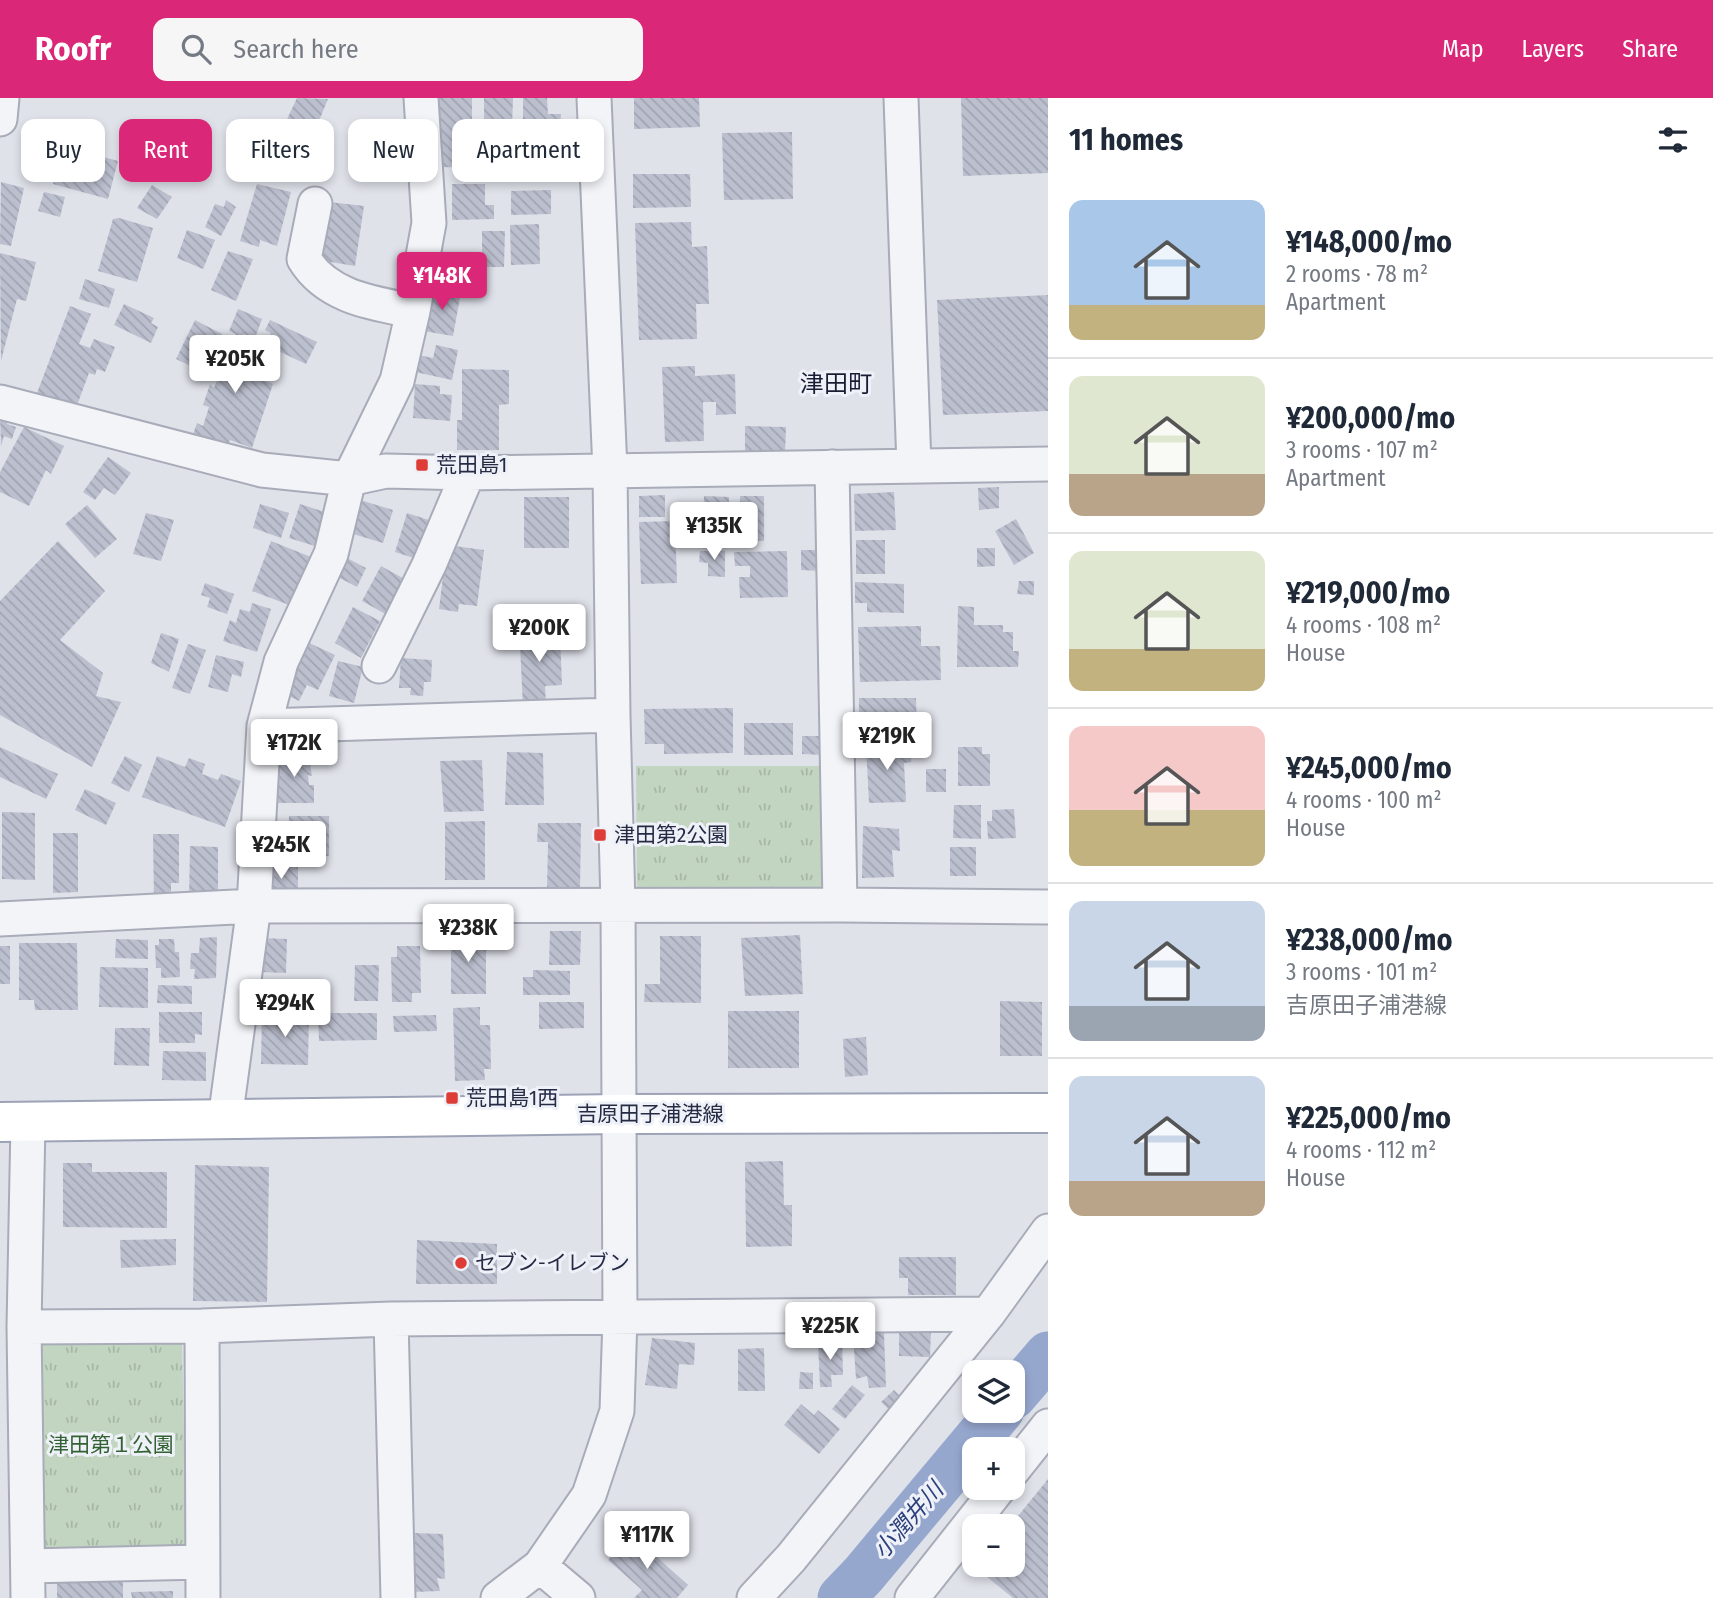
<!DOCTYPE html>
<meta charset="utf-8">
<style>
body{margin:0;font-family:"Fira Sans Condensed","Noto Sans JP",sans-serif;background:#f6f6f7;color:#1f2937;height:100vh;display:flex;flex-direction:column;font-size:26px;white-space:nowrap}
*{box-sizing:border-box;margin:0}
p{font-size:23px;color:#747a83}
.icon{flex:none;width:38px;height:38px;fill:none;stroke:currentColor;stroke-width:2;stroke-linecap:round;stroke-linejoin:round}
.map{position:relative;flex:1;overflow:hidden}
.sheet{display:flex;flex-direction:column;background:#fff;width:665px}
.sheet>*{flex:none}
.hud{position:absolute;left:21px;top:21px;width:665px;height:63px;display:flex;gap:14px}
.tools{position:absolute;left:962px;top:1262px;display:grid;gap:14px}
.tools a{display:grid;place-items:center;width:63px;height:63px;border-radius:14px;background:#fff;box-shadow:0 4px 10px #0003;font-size:35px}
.price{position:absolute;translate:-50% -60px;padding:0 16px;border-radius:7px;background:#fff;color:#222;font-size:23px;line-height:46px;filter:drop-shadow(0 2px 4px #0008)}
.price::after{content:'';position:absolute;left:50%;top:42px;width:21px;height:16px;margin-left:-10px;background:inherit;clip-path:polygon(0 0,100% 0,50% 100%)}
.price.on{background:#db2777;color:#fff}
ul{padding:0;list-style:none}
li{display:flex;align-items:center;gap:21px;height:175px;padding:0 21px}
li+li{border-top:2px solid #e0e1e3}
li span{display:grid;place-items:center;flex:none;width:196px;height:140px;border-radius:14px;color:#555}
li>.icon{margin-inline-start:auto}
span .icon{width:84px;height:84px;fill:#fffc;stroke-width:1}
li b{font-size:30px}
h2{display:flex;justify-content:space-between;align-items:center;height:84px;padding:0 21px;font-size:30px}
.pill{padding:0 24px;border-radius:14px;background:#fff;box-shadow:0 4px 10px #0003;font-size:24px;line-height:63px}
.pill.on{background:#db2777;color:#fff}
header{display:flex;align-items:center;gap:42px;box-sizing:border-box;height:98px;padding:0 35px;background:#db2777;color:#fff}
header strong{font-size:33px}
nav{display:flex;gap:38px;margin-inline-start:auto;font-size:24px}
.search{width:490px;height:63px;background:#f6f6f7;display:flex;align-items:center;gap:18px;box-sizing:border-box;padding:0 24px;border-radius:14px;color:#747a83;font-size:26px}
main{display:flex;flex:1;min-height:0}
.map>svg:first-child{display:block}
.park{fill:url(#park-tufts)}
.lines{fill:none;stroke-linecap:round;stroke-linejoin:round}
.river{stroke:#96a7ce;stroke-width:47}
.building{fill:url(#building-back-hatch)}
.minor-casing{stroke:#a8abb8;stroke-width:37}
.major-casing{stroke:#9da3b7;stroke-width:42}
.minor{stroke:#f3f4f8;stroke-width:33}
.major{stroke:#fff;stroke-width:38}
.poi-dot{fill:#dd3d36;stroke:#eff1f8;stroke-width:2.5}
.labels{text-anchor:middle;stroke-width:6;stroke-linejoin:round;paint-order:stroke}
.poi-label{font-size:21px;fill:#262b44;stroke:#eff1f8;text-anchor:start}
.street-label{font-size:21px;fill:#262b44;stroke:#eff1f8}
.park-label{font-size:21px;fill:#326132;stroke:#eff1f8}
.water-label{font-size:23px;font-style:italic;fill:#2c407c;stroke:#eff1f8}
.quarter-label{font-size:24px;fill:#191d34;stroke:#eff1f8}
</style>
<header>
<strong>Roofr</strong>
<div class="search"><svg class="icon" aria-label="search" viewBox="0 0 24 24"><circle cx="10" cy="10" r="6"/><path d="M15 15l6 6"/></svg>Search here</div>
<nav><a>Map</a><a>Layers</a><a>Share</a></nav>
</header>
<main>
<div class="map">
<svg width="1048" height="1500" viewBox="0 0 1048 1500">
<defs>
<pattern id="park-tufts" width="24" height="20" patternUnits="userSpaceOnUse" patternTransform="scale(1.75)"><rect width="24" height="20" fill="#c1d5c0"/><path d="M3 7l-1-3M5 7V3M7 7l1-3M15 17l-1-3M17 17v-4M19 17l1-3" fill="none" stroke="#a6b7a6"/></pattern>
<pattern id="building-back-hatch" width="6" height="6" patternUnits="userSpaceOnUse" patternTransform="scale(1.75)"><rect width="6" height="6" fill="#bcbfce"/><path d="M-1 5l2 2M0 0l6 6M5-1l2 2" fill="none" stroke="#a1a4b2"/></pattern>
</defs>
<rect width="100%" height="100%" fill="#e0e2ea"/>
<path class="park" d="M636 668H825L826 800H637Z
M182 1240 186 1452 41 1454 37 1243Z"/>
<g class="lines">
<path class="river" d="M1013 1298 1048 1257
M841 1500 863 1477 1001 1312"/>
</g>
<path class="building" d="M297 0 328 1 316 30 319 31 310 50 280 36Z
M438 0H472V40H489V70L438 69Z
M484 0H513L512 30H484Z
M523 0H547L548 16H561L560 30H523Z
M634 0H699L700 29 634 31Z
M961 0H1048V75L963 78Z
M792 34 793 101 724 102 722 35Z
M552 44 553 76 505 77 504 45Z
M77 52 118 63 108 101 53 86 62 53 76 57Z
M633 76H690L691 109 633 110Z
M1 84 24 90 11 148 0 146Z
M257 86 291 94 277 148 260 142 259 149 240 143Z
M452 86H485V107H494V121L452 122Z
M152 87 172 99 157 121 137 110Z
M551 92V116L511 117V93Z
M44 94 65 99 60 119 38 113Z
M226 102 236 109 221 138 205 129 215 106 224 109Z
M329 104 364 108 355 168 318 162Z
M119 120 153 130 137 184 98 173 113 121Z
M691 124 692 149 707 148 709 206H696L697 241 639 242 635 125Z
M539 126 540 166 511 167 510 127Z
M187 132 215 142 203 171 177 160Z
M482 133H505L504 169H482Z
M228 153 253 161 236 203 211 192Z
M0 155 36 164 26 203 17 201 1 263Z
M85 181 115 191 109 210 79 201Z
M431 189 461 194 453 238 423 233Z
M1048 197V313L943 317 937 202Z
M124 206 154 220 151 225 158 229 151 245 114 227Z
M70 208 91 216 79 246 90 250 94 241 115 249 105 274 97 271 95 277 89 275 76 310 37 295Z
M238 211 262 221 255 240 244 236 239 249 249 253 240 277 246 282 250 272 267 277 265 283 273 286 252 350 230 342 226 353 191 342 197 325 203 328 209 309 203 307 210 286 214 290 236 236 229 233Z
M195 222 222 236 203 274 176 261Z
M270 222 317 244 306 266 265 247 271 235 265 232Z
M436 247 458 252 452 282 415 274 418 257 433 260Z
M695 268V278L735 276 736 316 716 317V304H703L704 343 665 344 662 269Z
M462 271 509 272V306L499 307V352H457V322H462Z
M415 286 440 288V296L452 297 450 323 413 320Z
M0 317 9 320 7 326 16 329 12 341 4 338 1 348Z
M745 328 786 329 785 355 745 354Z
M24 329 64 348 51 376 46 372 29 408 0 394V374Z
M108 359 131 375 115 397 104 390 95 402 83 394Z
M999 389V410L979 412 978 390Z
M894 394 896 432 855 433 854 396Z
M665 397V419H639V398Z
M704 398 729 399 728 439 703 438Z
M740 398H764V443H740Z
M524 399H569V450H524Z
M360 402 393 412 383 445 350 435Z
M260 406 289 415 281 440 253 430Z
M300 406 328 415 318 449 289 440Z
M87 407 117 441 95 460 65 426Z
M146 415 174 422 161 463 133 456Z
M407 415 432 423 420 462 395 454Z
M1016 421 1034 455 1014 467 995 433Z
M675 423 677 485 641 486 639 424Z
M856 442H885V476H856Z
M58 443 105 493 60 542 103 575 96 598 121 604 92 669 0 617V503Z
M271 443 311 459 292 508 252 493Z
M447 447 484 452 477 508 459 506 458 514 439 511Z
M977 450H995V468L977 469Z
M801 452H821V473L801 472Z
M700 453H725V479L708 478V465L699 464Z
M787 453 788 499 740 500 739 479H750V468H735L734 454Z
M343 458 366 470 357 489 334 477Z
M381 468 408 483 389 518 362 503Z
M1019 483H1034V497L1017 496Z
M855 484 904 486V515L867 514V505H855Z
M205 485 234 496 227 516 207 509 210 500 201 497Z
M252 505 271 511 257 554 223 543 230 522 236 525 240 511 250 514Z
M958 508 974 509V527H1003V534H1013V553H1019L1018 569H957Z
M353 509 380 523 361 560 335 545Z
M519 526H540V537L560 536 562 587 545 588 546 608 523 609Z
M921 528V548H940L941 582 860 584 858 529Z
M161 535 179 541 169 574 151 565Z
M305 543 335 557 318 592 307 587 299 603 281 594Z
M188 546 206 552 190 596 172 590Z
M216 557 244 564 241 579 232 576 228 594 208 589Z
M401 560 432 562 431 584H424L423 598 410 597 411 590H399Z
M338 563 363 569 354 605 329 598Z
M859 600H916L917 634 859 635Z
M733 610V655L664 656V646H645L644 611Z
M744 625H793V657H744Z
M802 638H824V657L802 656Z
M866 646H912L911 664 904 665 906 704 869 705Z
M0 649 58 676 46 701 0 679Z
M958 649H982V656H990V688H958Z
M308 654 312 678 308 677 309 687H314V705H273L279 656Z
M507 654 543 655 544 707H505Z
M125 658 142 667 129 694 111 685Z
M157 658 185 669 189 660 205 666 202 676 218 682 221 676 241 683 225 729 142 699Z
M482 662 484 713 444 714 440 663Z
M926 671H946V694H926Z
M85 691 116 705 106 727 75 712Z
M954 707H981V741L953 740Z
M1014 711 1016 740 988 741 987 723H992V712Z
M2 714 35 715V782L2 781Z
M289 718H329V758H303V748H288Z
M485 723V782H445V724Z
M538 725H581L580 793 547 792 548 744H537Z
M863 728 899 731 900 753 892 752 894 779 862 780Z
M53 735H78V794L53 795Z
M153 736H179V785H171V803H154Z
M190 748 218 749V802L189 801Z
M950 749H976V778H950Z
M264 764 298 765V801H264Z
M550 833H581L580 867H549Z
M451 836H486V896H451Z
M800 837 803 896 745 898 741 840Z
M660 838H701V905L644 904 645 886H660Z
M217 839 216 880 194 881 195 871H190L191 855H199L200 840Z
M260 840 287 841 286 875 259 874Z
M116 841 148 842V861L115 860Z
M159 841H174L175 854H179L180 879 161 880V870H156L155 847H159Z
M19 845H77L78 912H35L34 902H19Z
M0 848H10V886H0Z
M397 848H420L421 895H412V904H392L391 859H397Z
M355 867H379L378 903H354Z
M100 869 148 870V910L99 909Z
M533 872 570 873V897H523V879H533Z
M259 884H285V906H260Z
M158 887 192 888V906L157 905Z
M1000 903 1042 904V958H1000Z
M539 904H584V930L539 931Z
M480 909V927H490L491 971H484L485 982 455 983 453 910Z
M728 913H799V970H728Z
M159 914H202V937L195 936V945H159Z
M262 915 309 916 308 967 261 966Z
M318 915H377V942L319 943Z
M436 917 437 933 394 934 393 918Z
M115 930H150L149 968 114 967Z
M866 939 868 977 845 979 843 941Z
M163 953 206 954V983L162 982Z
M783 1063 784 1107H792V1148L746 1149 745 1064Z
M63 1065H92V1074H167V1130L63 1129Z
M195 1067 269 1069 267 1204 193 1203Z
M176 1141V1167L121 1170 120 1142Z
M417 1142 497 1146V1186H416Z
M899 1159H956V1197H908V1180H899Z
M899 1232 931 1233 930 1259 899 1258Z
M884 1235 886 1289 869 1290 867 1278 856 1281 853 1236Z
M652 1240 695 1245 694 1267 679 1266 677 1291 645 1287Z
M842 1243 843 1277H831L832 1289H820L818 1244Z
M764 1250 765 1293H738V1251Z
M800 1274 813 1275V1291H799Z
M852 1287 865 1297 845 1321 832 1311Z
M894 1292 906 1304 894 1316 881 1304Z
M801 1306 814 1317 818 1312 840 1331 819 1356 784 1327Z
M1048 1381V1500H1013L976 1470 979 1466H1013V1428H1010Z
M413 1435 443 1436 445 1481 437 1480 440 1493 414 1494Z
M631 1436 688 1487 677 1500H634L642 1492 608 1462Z
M57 1478 123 1479V1500H57Z
M173 1493V1500H132L131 1494Z"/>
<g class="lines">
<defs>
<path id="minor" d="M901 0 914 368
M0 21 2 0
M315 106 304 161C327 199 372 205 413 213
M0 304 262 372 349 381 386 373 468 375 1048 366
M832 369 840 807
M379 568 429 467 468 375
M264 628 281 564 331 456 349 381 397 283 413 213 429 125 421 0
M0 821 254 808 840 807 1048 809
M225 1022 254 808 264 628 613 617
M28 1024 24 1229 28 1500
M391 1221 398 1500
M202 1228 203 1500
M24 1229 202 1228 391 1221 988 1216
M1013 1372 1048 1328
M28 1468 203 1464
M540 1468 578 1500
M498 1500 540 1468 589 1397 617 1313 620 1219 618 807 613 617 610 372 594 0
M754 1500 791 1460 988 1216 1048 1133
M912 1500 999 1390"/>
<path id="major" d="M0 1024 620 1016 1048 1015"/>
</defs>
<use href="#minor" class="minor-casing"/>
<use href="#major" class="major-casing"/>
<use href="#minor" class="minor"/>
<use href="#major" class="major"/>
</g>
<g class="poi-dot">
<rect x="415" y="360" width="14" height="14" rx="3.5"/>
<rect x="593" y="730" width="14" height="14" rx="3.5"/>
<rect x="445" y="993" width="14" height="14" rx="3.5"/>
<circle cx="461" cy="1165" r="7"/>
</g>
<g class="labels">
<g class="poi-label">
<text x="436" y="374">荒田島1</text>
<text x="614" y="744">津田第2公園</text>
<text x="466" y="1007">荒田島1西</text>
<text x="475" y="1172">セブン-イレブン</text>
</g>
<g class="street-label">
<text x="650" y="1023">吉原田子浦港線</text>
</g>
<g class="park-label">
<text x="111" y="1354">津田第１公園</text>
</g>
<g class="water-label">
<text transform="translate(908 1422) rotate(-49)" y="8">小潤井川</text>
</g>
<g class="quarter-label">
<text x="836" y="294">津田町</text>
</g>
</g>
</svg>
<div class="tools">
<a><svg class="icon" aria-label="layers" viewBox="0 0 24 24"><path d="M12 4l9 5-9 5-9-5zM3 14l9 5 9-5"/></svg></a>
<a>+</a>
<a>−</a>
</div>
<b class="price on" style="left:442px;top:214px">¥148K</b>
<b class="price" style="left:235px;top:297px">¥205K</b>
<b class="price" style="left:714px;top:464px">¥135K</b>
<b class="price" style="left:539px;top:566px">¥200K</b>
<b class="price" style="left:887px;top:674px">¥219K</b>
<b class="price" style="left:294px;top:681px">¥172K</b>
<b class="price" style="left:281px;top:783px">¥245K</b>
<b class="price" style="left:468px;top:866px">¥238K</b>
<b class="price" style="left:285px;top:941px">¥294K</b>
<b class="price" style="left:830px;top:1264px">¥225K</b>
<b class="price" style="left:647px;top:1473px">¥117K</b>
<div class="hud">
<a class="pill">Buy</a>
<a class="pill on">Rent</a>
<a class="pill">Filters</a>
<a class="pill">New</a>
<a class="pill">Apartment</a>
</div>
</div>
<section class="sheet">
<h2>11 homes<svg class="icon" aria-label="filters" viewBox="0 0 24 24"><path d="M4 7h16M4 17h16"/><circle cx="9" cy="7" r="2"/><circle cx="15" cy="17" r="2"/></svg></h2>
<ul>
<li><span style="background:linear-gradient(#a9c7e8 75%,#c2b280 0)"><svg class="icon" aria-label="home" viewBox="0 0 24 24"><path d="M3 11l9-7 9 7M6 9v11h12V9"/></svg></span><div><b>¥148,000/mo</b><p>2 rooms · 78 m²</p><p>Apartment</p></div></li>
<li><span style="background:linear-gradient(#dfe7d0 70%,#b9a48a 0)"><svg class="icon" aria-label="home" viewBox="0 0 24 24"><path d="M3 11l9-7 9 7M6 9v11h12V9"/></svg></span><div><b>¥200,000/mo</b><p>3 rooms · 107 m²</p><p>Apartment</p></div></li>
<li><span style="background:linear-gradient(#dfe7d0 70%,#c2b280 0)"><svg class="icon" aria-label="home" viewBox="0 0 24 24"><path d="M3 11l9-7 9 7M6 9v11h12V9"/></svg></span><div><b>¥219,000/mo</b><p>4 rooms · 108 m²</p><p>House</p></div></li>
<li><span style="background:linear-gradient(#f6c9c9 60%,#c2b280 0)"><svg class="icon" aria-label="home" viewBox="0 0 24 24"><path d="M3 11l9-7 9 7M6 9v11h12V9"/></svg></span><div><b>¥245,000/mo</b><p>4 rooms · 100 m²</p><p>House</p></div></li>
<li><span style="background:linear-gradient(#c9d6e8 75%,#9aa5b1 0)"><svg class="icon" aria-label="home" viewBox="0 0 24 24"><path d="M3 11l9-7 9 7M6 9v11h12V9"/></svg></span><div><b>¥238,000/mo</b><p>3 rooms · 101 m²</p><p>吉原田子浦港線</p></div></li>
<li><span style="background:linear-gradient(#c9d6e8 75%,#b9a48a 0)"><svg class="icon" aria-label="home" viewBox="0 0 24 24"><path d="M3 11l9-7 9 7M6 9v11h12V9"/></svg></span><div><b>¥225,000/mo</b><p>4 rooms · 112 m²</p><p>House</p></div></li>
</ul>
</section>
</main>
